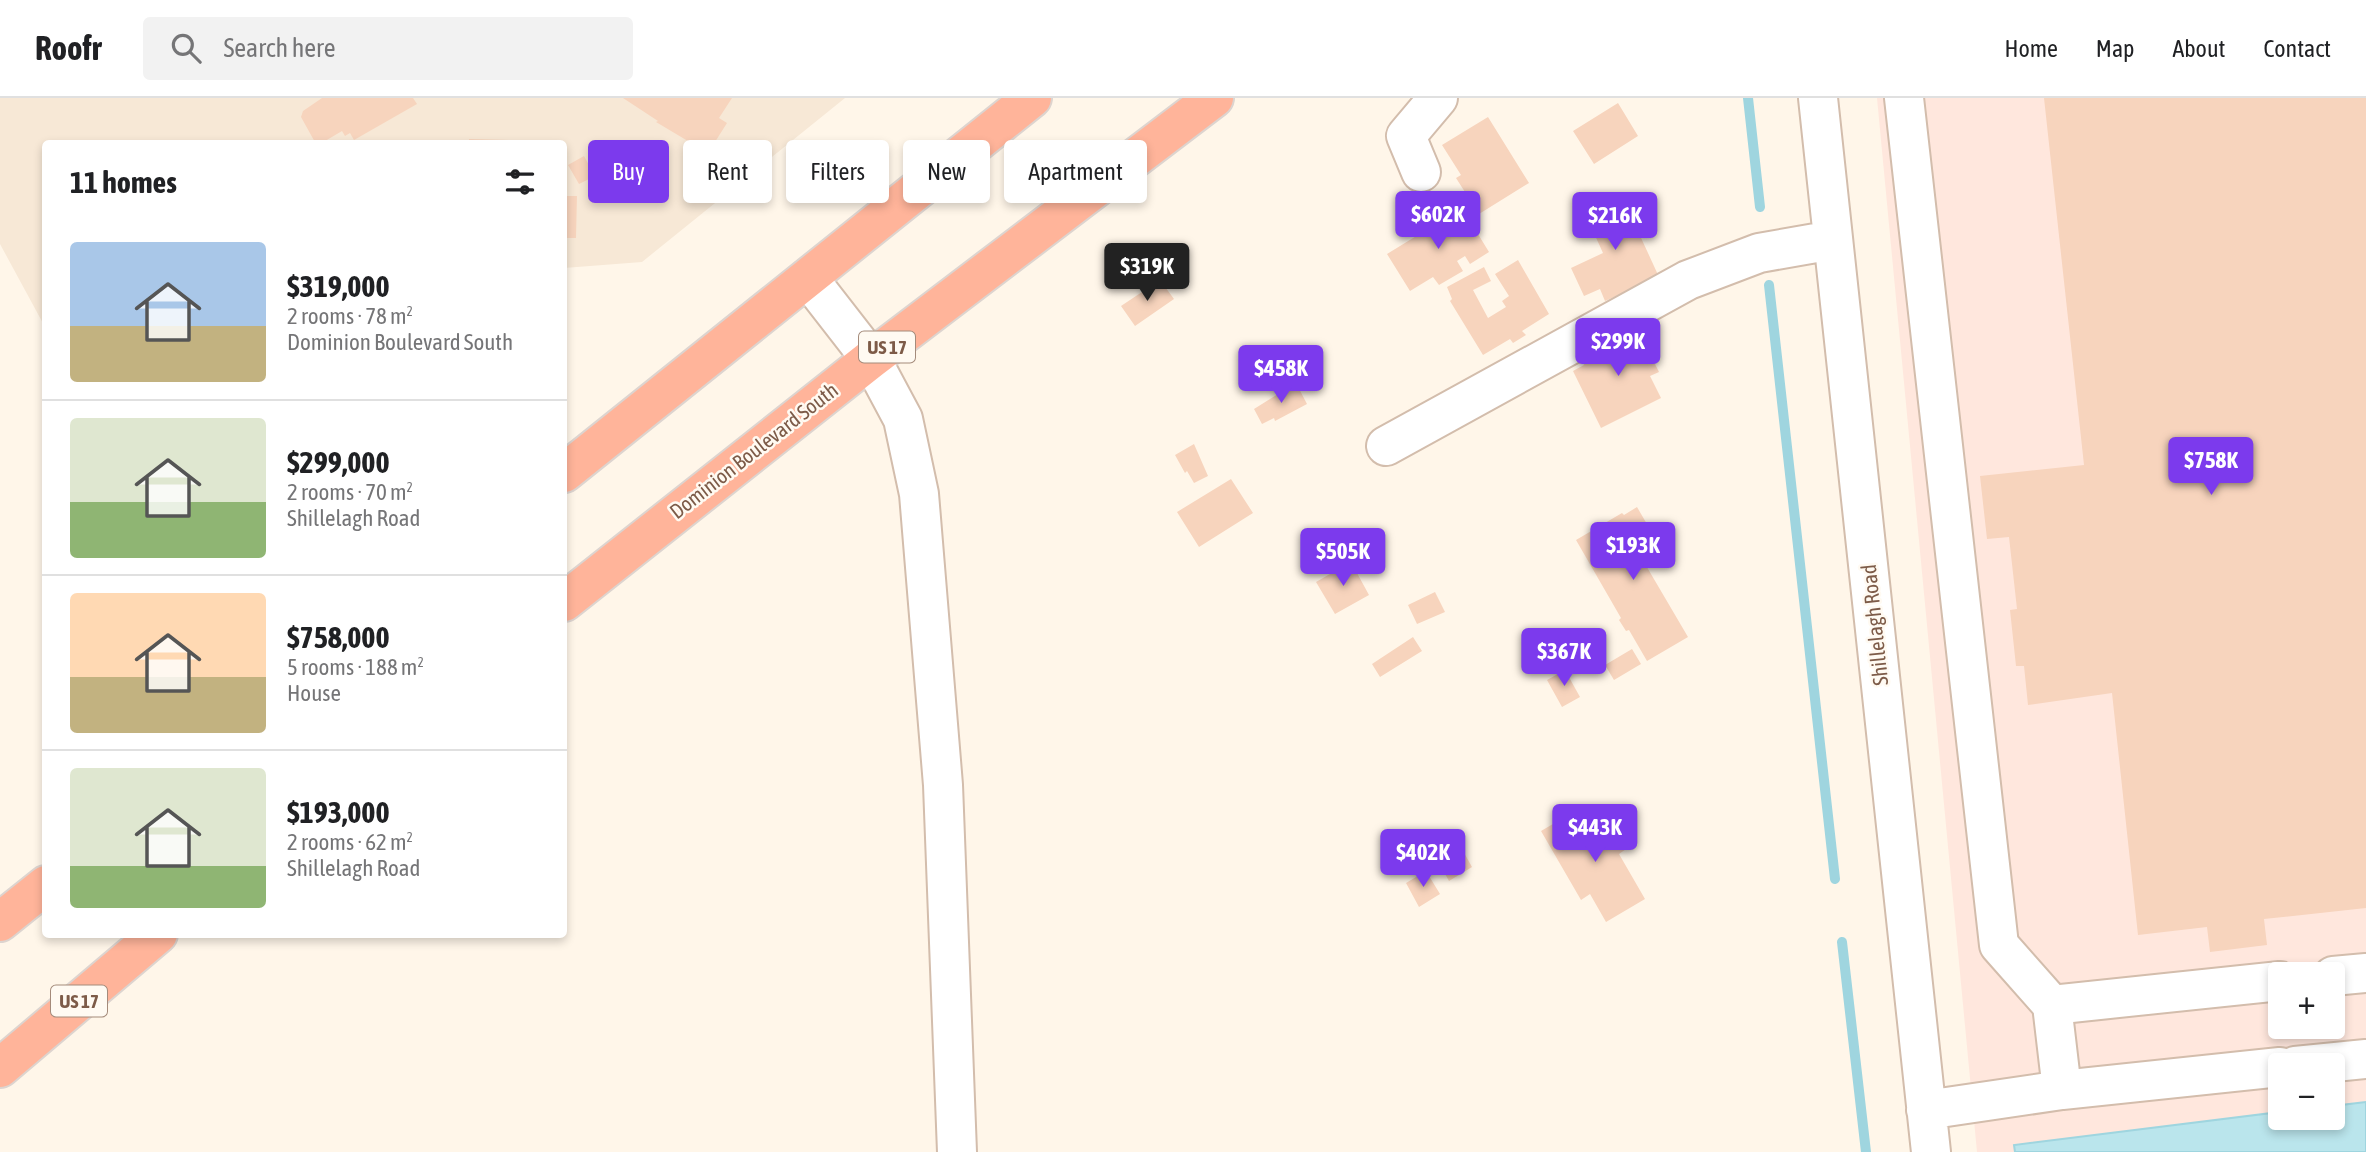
<!DOCTYPE html>
<meta charset="utf-8">
<style>
body{margin:0;font-family:"Asap Condensed",sans-serif;background:#f2f2f2;color:#202124;height:100vh;display:flex;flex-direction:column;font-size:26px;white-space:nowrap}
*{box-sizing:border-box;margin:0}
p{font-size:23px;color:#757577}
.icon{flex:none;width:38px;height:38px;fill:none;stroke:currentColor;stroke-width:2;stroke-linecap:round;stroke-linejoin:round}
.map{position:relative;flex:1;overflow:hidden}
.panel{position:absolute;left:42px;top:42px;width:525px;height:798px;display:flex;flex-direction:column;background:#fff;border-radius:7px;box-shadow:0 4px 10px #0003}
.panel>*{flex:none}
.top-card{position:absolute;left:588px;top:42px;width:665px;height:63px;display:flex;gap:14px}
.buttons{position:absolute;left:2268px;top:864px;display:grid;gap:14px}
.buttons a{display:grid;place-items:center;width:77px;height:77px;border-radius:7px;background:#fff;box-shadow:0 4px 10px #0003;font-size:35px}
.price{position:absolute;translate:-50% -60px;padding:0 16px;border-radius:7px;background:#7c3aed;color:#fff;font-size:23px;line-height:46px;filter:drop-shadow(0 2px 4px #0008)}
.price::after{content:'';position:absolute;left:50%;top:42px;width:21px;height:16px;margin-left:-10px;background:inherit;clip-path:polygon(0 0,100% 0,50% 100%)}
.price.selected{background:#222;color:#fff}
ul{padding:0;list-style:none}
li{display:flex;align-items:center;gap:21px;height:175px;padding:0 28px}
li+li{border-top:2px solid #e0e0e0}
li span{display:grid;place-items:center;flex:none;width:196px;height:140px;border-radius:7px;color:#555}
li>.icon{margin-inline-start:auto}
span .icon{width:84px;height:84px;fill:#fffc;stroke-width:1}
li b{font-size:30px}
h2{display:flex;justify-content:space-between;align-items:center;height:84px;padding:0 28px;font-size:30px}
.chip{padding:0 24px;border-radius:7px;background:#fff;box-shadow:0 4px 10px #0003;font-size:24px;line-height:63px}
.chip.selected{background:#7c3aed;color:#fff}
header{display:flex;align-items:center;gap:42px;box-sizing:border-box;height:98px;padding:0 35px;background:#fff;border-bottom:2px solid #e0e0e0}
header strong{font-size:33px}
nav{display:flex;gap:38px;margin-inline-start:auto;font-size:24px}
.search{width:490px;height:63px;background:#f2f2f2;display:flex;align-items:center;gap:18px;box-sizing:border-box;padding:0 24px;border-radius:7px;color:#757577;font-size:26px}
.map>svg:first-child{display:block}
.residential{fill:#f7e8d6}
.commercial{fill:#ffe7dd;fill-rule:evenodd}
.water{fill:#bae5ec;stroke:#9fd5df;stroke-width:2}
.lines{fill:none;stroke-linecap:round;stroke-linejoin:round}
.stream{stroke:#9fd5df;stroke-width:10}
.building{fill:#f7d4bd}
.minor-casing{stroke:#d3bdac;stroke-width:42}
.highway-casing{stroke:#ddd4cf;stroke-width:42}
.minor{stroke:#fff;stroke-width:38}
.highway{stroke:#ffb49a;stroke-width:38}
.labels{text-anchor:middle;stroke-width:5;stroke-linejoin:round;paint-order:stroke}
.shield{fill:#fffaf2;stroke:#a48b7b;stroke-width:2}
.shield-label{font-size:19px;font-weight:bold;fill:#7d5b48}
.street-label{font-size:21px;fill:#7d5b48;stroke:#fffaf2}
</style>
<header>
<strong>Roofr</strong>
<div class="search"><svg class="icon" aria-label="search" viewBox="0 0 24 24"><circle cx="10" cy="10" r="6"/><path d="M15 15l6 6"/></svg>Search here</div>
<nav><a>Home</a><a>Map</a><a>About</a><a>Contact</a></nav>
</header>
<div class="map">
<svg width="2366" height="1054" viewBox="0 0 2366 1054">
<rect width="100%" height="100%" fill="#fff6e9"/>
<path class="residential" d="M0 0H845L642 164 564 170V46H46L45 229 0 146Z"/>
<path class="commercial" d="M1877 0H2366V1054H1977ZM2280 877H2333V929H2280ZM2280 968H2333V1020H2280Z"/>
<path class="water" d="M2366 1004V1054H2015L2014 1047 2280 1014V1020H2333V1008Z"/>
<g class="lines">
<path class="stream" d="M1748 0 1760 109
M1769 187 1835 781
M1842 844 1866 1054"/>
</g>
<path class="building" d="M322 0H413L417 6 354 42 350 35 345 38 342 33 320 46H316L301 19 303 13Z
M623 0H732L719 20 727 25 708 55 656 24 658 23Z
M2044 0H2366V810L2264 821 2267 847 2210 854 2207 829 2138 837 2112 595 2028 607 2024 568H2016L2010 512 2017 511 2009 439 1987 441 1980 378 2084 367Z
M1618 5 1638 38 1594 66 1573 33Z
M1488 19 1529 85 1479 116 1456 80 1461 77 1442 47Z
M469 41 509 42 508 46H469Z
M584 58 595 78 579 86 568 67Z
M1620 94 1659 179 1628 194V193L1605 203 1600 191 1584 198 1571 170 1603 155 1583 111Z
M564 98H577L576 140H564Z
M1462 110 1489 154 1470 166 1465 158 1457 163 1463 173 1439 187 1433 179 1410 193 1387 156Z
M1518 162 1549 216 1522 233 1526 237 1513 245 1510 241 1483 257 1450 203 1452 201 1447 189 1484 169 1491 183 1473 192 1488 220 1506 209 1502 203 1509 198 1495 176Z
M1160 182 1174 201 1135 228 1121 208Z
M1637 230 1659 274 1650 278 1661 300 1601 330 1573 273 1584 267 1580 258Z
M1296 285 1307 306 1275 323 1274 320 1262 326 1254 311Z
M1194 346 1208 378 1194 385 1187 373 1185 375 1175 357Z
M1231 381 1253 415 1199 449 1177 414Z
M1637 409 1658 445 1645 453 1647 455 1641 459 1688 539 1647 563 1629 532 1626 533 1619 522 1621 520 1576 442 1622 415 1624 417Z
M1351 464 1369 497 1335 516 1316 484Z
M1435 494 1445 514 1417 526 1408 507Z
M1413 539 1422 553 1380 579 1372 566Z
M1632 551 1641 566 1614 582 1605 567Z
M1565 572 1580 599 1562 609 1547 582Z
M1570 716 1581 735 1611 718 1629 749 1619 756 1645 801 1606 824 1590 796 1581 802 1541 733Z
M1463 753 1472 769 1449 783 1440 767Z
M1426 773 1440 796 1419 809 1406 785Z"/>
<g class="lines">
<defs>
<path id="minor" d="M1818 0 1931 1054
M1904 0 1999 847 2052 907 2062 992
M1421 74 1406 38 1438 0
M808 180 871 261 903 321 919 396 943 687 957 1054
M1386 348 1688 182 1759 155 1833 142
M2333 878 2366 875
M2052 907 2280 883
M2295 968 2366 961
M1926 1012 2062 992 2280 969"/>
<path id="highway" d="M564 375 1032 0
M564 504 871 261 1214 0
M0 824 46 787
M0 970 158 836"/>
</defs>
<use href="#minor" class="minor-casing"/>
<use href="#highway" class="highway-casing"/>
<use href="#minor" class="minor"/>
<use href="#highway" class="highway"/>
</g>
<g class="labels">
<g class="shield">
<rect x="859" y="233.5" width="56" height="31" rx="5"/>
<rect x="51" y="887.5" width="56" height="31" rx="5"/>
</g>
<g class="shield-label">
<text x="887" y="256">US 17</text>
<text x="79" y="910">US 17</text>
</g>
<g class="street-label">
<text transform="translate(754 353) rotate(-38)" y="7">Dominion Boulevard South</text>
<text transform="translate(1875 527) rotate(-96)" y="7">Shillelagh Road</text>
</g>
</g>
</svg>
<div class="buttons">
<a>+</a>
<a>−</a>
</div>
<b class="price" style="left:1438px;top:153px">$602K</b>
<b class="price" style="left:1615px;top:154px">$216K</b>
<b class="price selected" style="left:1147px;top:205px">$319K</b>
<b class="price" style="left:1618px;top:280px">$299K</b>
<b class="price" style="left:1281px;top:307px">$458K</b>
<b class="price" style="left:2211px;top:399px">$758K</b>
<b class="price" style="left:1633px;top:484px">$193K</b>
<b class="price" style="left:1343px;top:490px">$505K</b>
<b class="price" style="left:1564px;top:590px">$367K</b>
<b class="price" style="left:1595px;top:766px">$443K</b>
<b class="price" style="left:1423px;top:791px">$402K</b>
<div class="top-card">
<a class="chip selected">Buy</a>
<a class="chip">Rent</a>
<a class="chip">Filters</a>
<a class="chip">New</a>
<a class="chip">Apartment</a>
</div>
<section class="panel">
<h2>11 homes<svg class="icon" aria-label="filters" viewBox="0 0 24 24"><path d="M4 7h16M4 17h16"/><circle cx="9" cy="7" r="2"/><circle cx="15" cy="17" r="2"/></svg></h2>
<ul>
<li><span style="background:linear-gradient(#a9c7e8 60%,#c2b280 0)"><svg class="icon" aria-label="home" viewBox="0 0 24 24"><path d="M3 11l9-7 9 7M6 9v11h12V9"/></svg></span><div><b>$319,000</b><p>2 rooms · 78 m²</p><p>Dominion Boulevard South</p></div></li>
<li><span style="background:linear-gradient(#dfe7d0 60%,#8fb573 0)"><svg class="icon" aria-label="home" viewBox="0 0 24 24"><path d="M3 11l9-7 9 7M6 9v11h12V9"/></svg></span><div><b>$299,000</b><p>2 rooms · 70 m²</p><p>Shillelagh Road</p></div></li>
<li><span style="background:linear-gradient(#ffd9b3 60%,#c2b280 0)"><svg class="icon" aria-label="home" viewBox="0 0 24 24"><path d="M3 11l9-7 9 7M6 9v11h12V9"/></svg></span><div><b>$758,000</b><p>5 rooms · 188 m²</p><p>House</p></div></li>
<li><span style="background:linear-gradient(#dfe7d0 70%,#8fb573 0)"><svg class="icon" aria-label="home" viewBox="0 0 24 24"><path d="M3 11l9-7 9 7M6 9v11h12V9"/></svg></span><div><b>$193,000</b><p>2 rooms · 62 m²</p><p>Shillelagh Road</p></div></li>
</ul>
</section>
</div>
